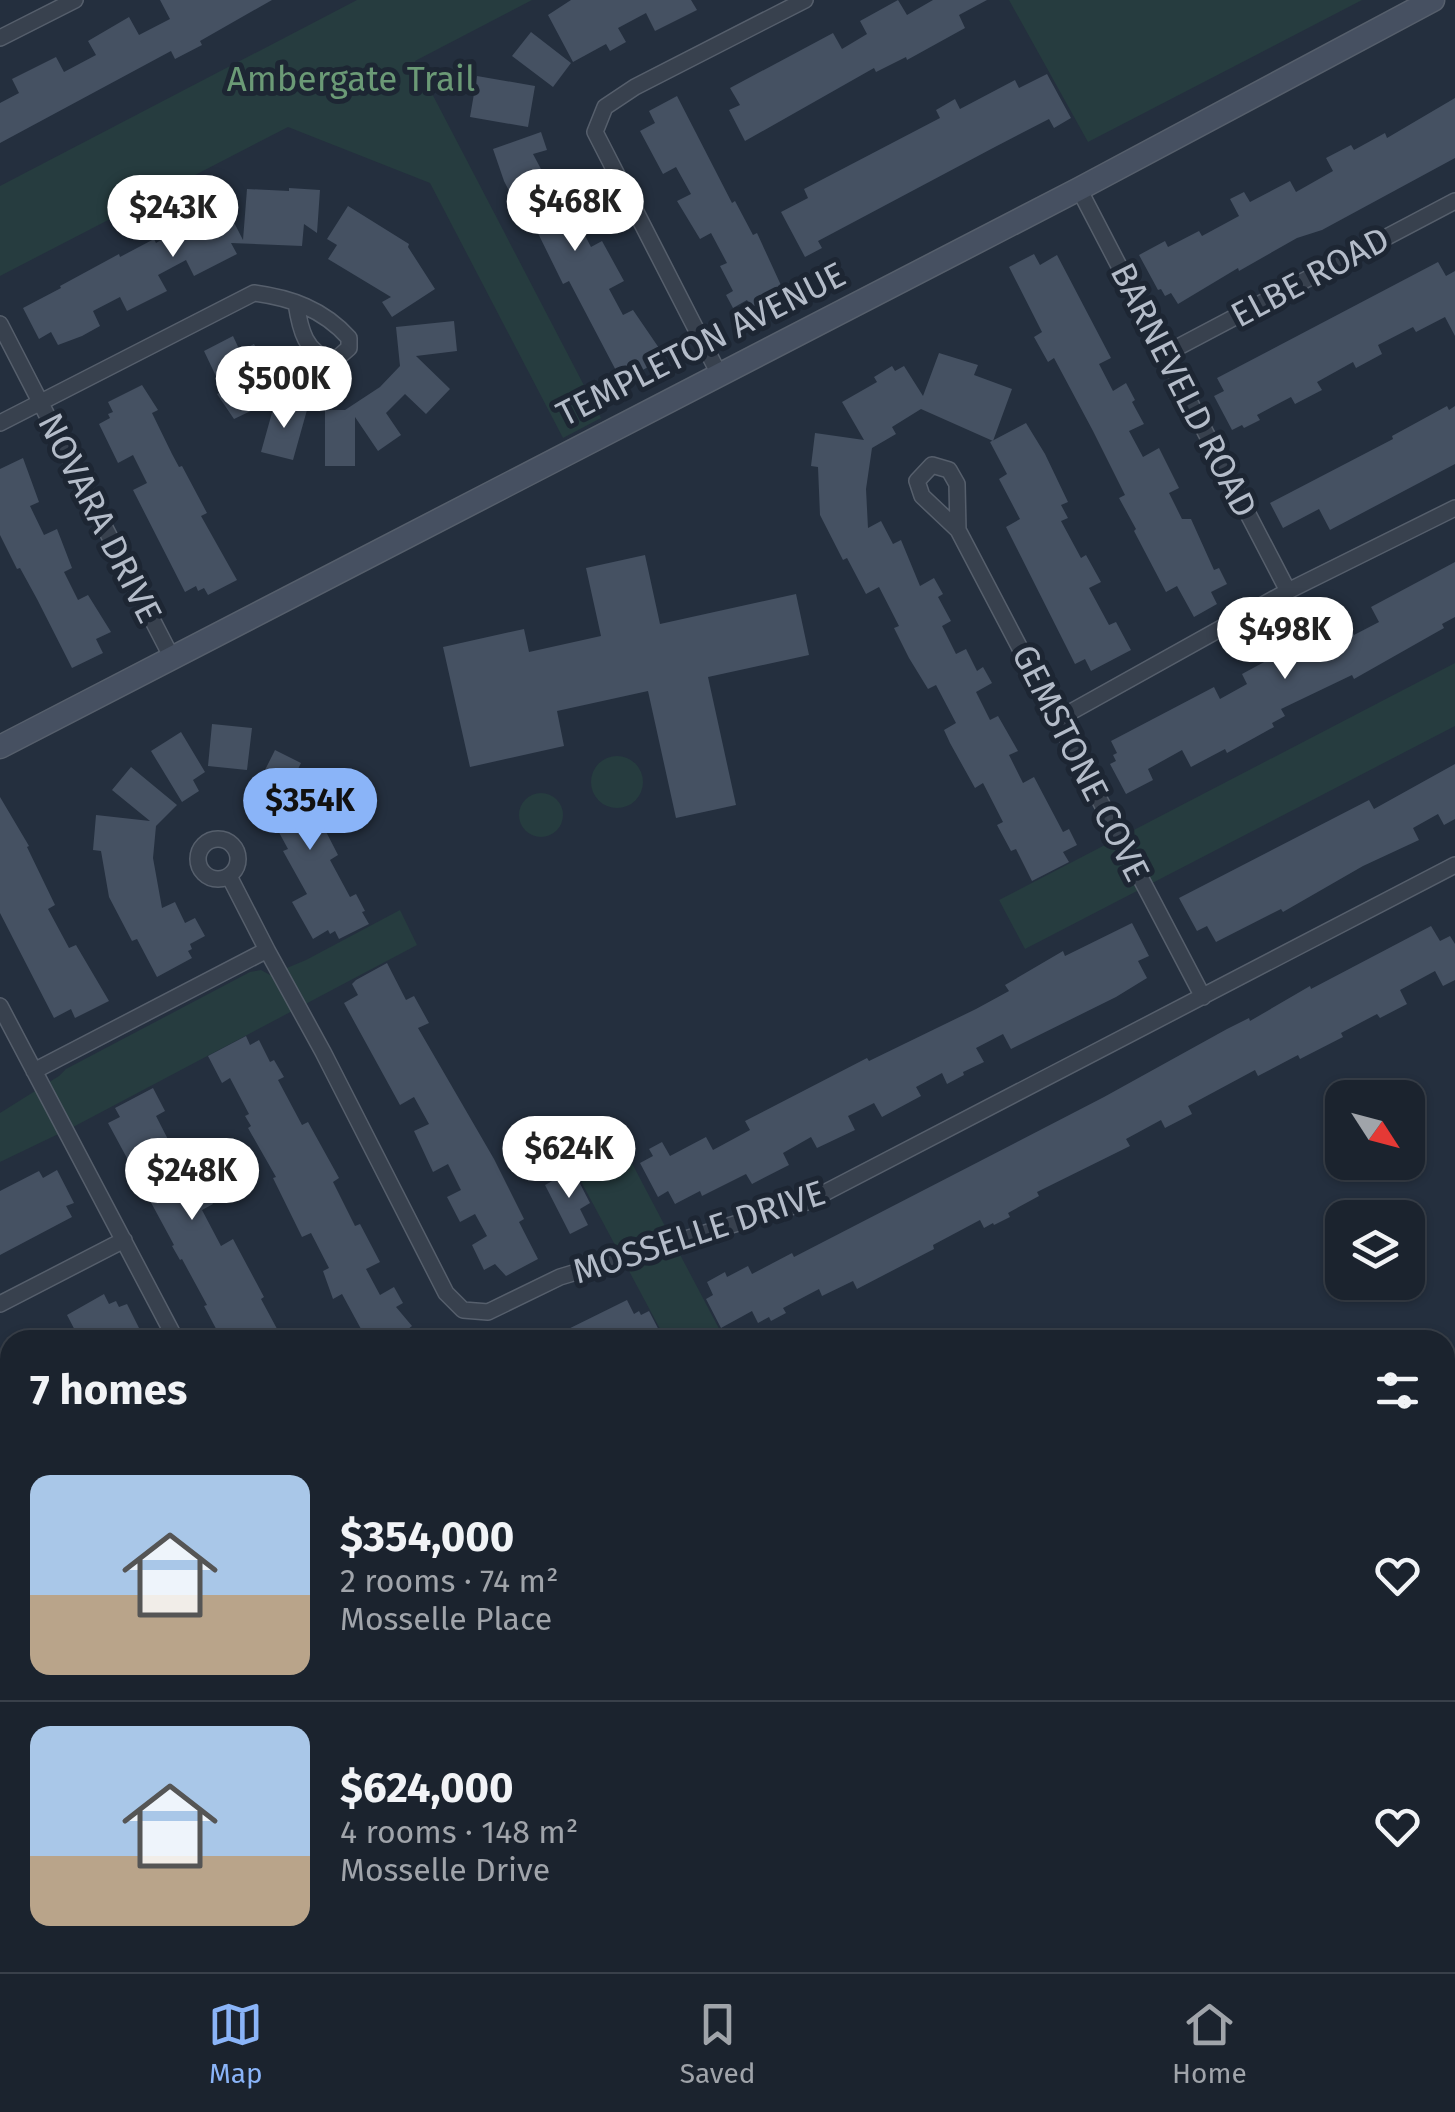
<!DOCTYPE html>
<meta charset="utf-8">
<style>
body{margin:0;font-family:"Fira Sans",sans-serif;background:#282f3a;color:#f1f3f6;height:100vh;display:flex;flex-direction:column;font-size:38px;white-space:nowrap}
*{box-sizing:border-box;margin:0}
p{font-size:32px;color:#a0a4aa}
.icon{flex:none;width:55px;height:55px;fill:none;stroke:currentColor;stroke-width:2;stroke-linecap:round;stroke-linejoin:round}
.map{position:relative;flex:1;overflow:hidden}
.side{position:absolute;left:0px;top:1330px;width:1455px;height:642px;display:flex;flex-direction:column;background:#1b232e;border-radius:30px 30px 0 0;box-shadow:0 2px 8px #0004,0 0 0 2px #39404a}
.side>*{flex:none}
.needle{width:65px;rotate:126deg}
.fabs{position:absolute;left:1325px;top:1080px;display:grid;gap:20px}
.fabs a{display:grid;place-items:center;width:100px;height:100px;border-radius:20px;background:#1b232e;box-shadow:0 2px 8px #0004,0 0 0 2px #39404a;font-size:50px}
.price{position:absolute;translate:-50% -85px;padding:0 22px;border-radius:35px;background:#fff;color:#222;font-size:32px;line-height:65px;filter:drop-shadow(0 2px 5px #0008)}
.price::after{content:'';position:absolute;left:50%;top:60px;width:30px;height:22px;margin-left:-15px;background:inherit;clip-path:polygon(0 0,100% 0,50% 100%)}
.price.current{background:#8ab4f8;color:#111}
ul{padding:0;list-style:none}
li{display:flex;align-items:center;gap:30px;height:250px;padding:0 30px}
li+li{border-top:2px solid #39404a}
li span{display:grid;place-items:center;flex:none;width:280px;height:200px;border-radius:20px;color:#555}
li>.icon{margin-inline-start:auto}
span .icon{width:120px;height:120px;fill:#fffc;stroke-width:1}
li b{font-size:42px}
h2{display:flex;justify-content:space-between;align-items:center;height:120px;padding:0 30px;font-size:42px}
.dock{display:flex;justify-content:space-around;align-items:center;height:140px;border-top:2px solid #39404a;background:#1b232e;font-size:28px;color:#a0a4aa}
.dock a{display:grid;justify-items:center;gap:5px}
.dock .current{color:#8ab4f8}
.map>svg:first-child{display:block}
.green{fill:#263c3f}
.building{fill:#455162}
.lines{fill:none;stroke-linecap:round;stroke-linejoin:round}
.street-casing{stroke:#565f6c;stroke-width:18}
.secondary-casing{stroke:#565f6c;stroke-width:25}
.street{stroke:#38414e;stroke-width:15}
.secondary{stroke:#465061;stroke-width:22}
.labels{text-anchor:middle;stroke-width:10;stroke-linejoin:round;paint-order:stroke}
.park-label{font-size:35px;fill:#6b9a76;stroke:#1d2633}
.street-label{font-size:35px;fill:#b4bcc9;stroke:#1d2633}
</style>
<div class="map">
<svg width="1455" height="1972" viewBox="0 0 1455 1972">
<rect width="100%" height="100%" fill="#242f3e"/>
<path class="green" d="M357 0H532L415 61 601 418 563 438 430 183 288 127 0 276V186Z
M1009 0H1362L1088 142Z
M1455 663V726L1025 949 999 900Z
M591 782a26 26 0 1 1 52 0a26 26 0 1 1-52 0Z
M519 815a22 22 0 1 1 44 0a22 22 0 1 1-44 0Z
M400 910 417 945 75 1126 0 1162V1113L59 1076 66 1069 250 972 261 970 270 975 306 960Z
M615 1131 725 1340H666L562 1146Z"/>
<path class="building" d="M160 0H272L200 41 202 45 175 59 171 51 0 143V103L19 93 12 79 56 57 64 72 96 55 88 41 129 17 139 35 170 19Z
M571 0H691L697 10 655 31 646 13 618 28 626 42 610 51 606 44 573 62 548 15Z
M898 0 907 15 933 0H987L959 15 965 28 907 60 906 57 876 72 874 68 745 141 729 110 740 105 730 88 833 33 842 49 867 34 860 21Z
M531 32 571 63 553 87 512 56Z
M1047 74 1071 118 1054 128 1049 119 993 148 818 241 822 248 805 257 781 212 808 198 804 189 940 118 936 110 955 99 960 109 1015 80 1019 88Z
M477 76 535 86 528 127 470 117Z
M677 96 732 203 735 201 753 235 757 233 785 294 753 311 747 300 733 308 726 295 733 291 720 266 727 263 711 233 700 239 677 201 691 194 676 167 663 174 640 131 655 123 649 111Z
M1455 98V158L1322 230 1297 238 1239 271 1238 268 1178 304 1171 293 1165 296 1161 289 1158 290 1139 255 1165 241 1168 247 1199 231 1202 236 1239 216 1230 199 1244 192 1250 202 1290 181 1296 192 1333 171 1326 158 1351 145 1354 150 1385 133 1387 138Z
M541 132 547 150 533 154 550 186 564 178 586 215 577 220 591 247 602 241 624 281 609 289 623 315 633 310 659 348 643 357 648 367 622 382 569 281 563 284 530 217 524 220 504 181 493 149Z
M289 188 320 190 317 233 304 224 302 246 231 243 237 254 194 276 186 260 158 275 167 291 127 311 120 297 93 311 100 326 82 336 58 345 51 332 39 339 23 308 61 288 60 286 119 254 120 257 154 239 156 243 224 203 243 240 247 189 289 191Z
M348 206 409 244 408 247 435 289 392 317 382 302 391 297 328 259 337 245 327 239Z
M1034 254 1040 265 1057 255 1111 358 1099 364 1113 391 1126 383 1135 400 1132 402 1144 424 1129 431 1143 457 1159 448 1179 488 1169 493 1182 519H1191L1214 570 1219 568 1227 584 1211 592 1217 604 1194 617 1177 586 1166 592 1134 531 1136 529 1119 498 1125 495 1093 431 1054 358 1048 362 1034 337 1042 332 1009 267Z
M1438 262 1446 276 1455 271V336L1445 317 1416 332 1413 327 1378 345 1382 354 1356 368 1353 362 1317 382 1322 390 1295 404 1291 397 1257 415 1260 420 1244 428 1242 425 1232 430 1214 396 1224 391 1217 378Z
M454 321 457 351 416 356 450 389 426 414 405 394 386 413 401 435 378 451 355 417V466H325V410H345L380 387 400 366 396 327Z
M233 336 240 351 254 344 275 384 253 395 272 401 234 419 217 394 223 391 204 351Z
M939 353 978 365 974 375 1012 389 993 441 921 409 892 427 896 434 872 448 866 489 868 528 881 521 893 544 901 540 920 586 934 578 943 594 938 597 951 621 942 626 956 654 966 649 977 671 983 667 992 683 976 692 990 720 998 716 1018 751 1009 755 1023 783 1034 777 1063 832 1069 829 1077 845 1063 852 1069 862 1032 881 1016 849 1011 851 997 825 1003 822 983 783 975 788 950 743 944 730 956 723 936 685 928 689 909 658 894 628 899 626 879 587 866 594 847 558 843 560 820 515 818 467 811 466 815 433 864 440 842 402 877 382 874 377 892 366 895 371 904 366 923 396Z
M142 385 158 410 152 413 172 454 179 467 182 466 207 513 201 516 237 580 208 595 204 588 198 591 196 586 185 592 133 490 147 483 133 455 118 463 99 424 110 418 108 414 113 412 108 402Z
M275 402 307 410 293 460 261 452Z
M1447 406 1449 410 1455 406V464L1330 530 1319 509 1283 528 1270 503 1393 439 1392 436Z
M1026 423 1045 454 1068 502 1061 505 1068 518 1061 521 1081 558 1086 555 1101 582 1089 588 1109 625 1116 622 1131 650 1091 671 1085 659 1075 664 1006 527 1020 519 999 479 1007 474 990 442Z
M23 458 39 502 30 506 44 535 57 529 72 568 64 572 78 600 88 595 111 632 96 639 103 653 72 668 37 599 20 568 17 569 0 535V469Z
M645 555 660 624 796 594 809 655 708 677 736 805 676 818 648 691 557 711 564 746 470 767 443 647 524 629 529 652 601 636 586 568Z
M1455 562V617L1442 624 1444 628 1354 679 1352 675 1281 709 1285 716 1272 723 1274 727 1227 753 1225 749 1191 767 1182 750 1148 769 1153 780 1126 794 1110 764 1116 761 1113 755 1117 753 1111 741 1214 687 1220 699 1247 684 1242 674 1345 618 1354 635 1379 622 1371 607Z
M212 724 252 728 247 770 208 766Z
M181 732 205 772 193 780 199 791 182 802 151 751Z
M275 750 301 763 281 803 313 786 326 812 318 816 338 855 330 860 350 897 356 894 365 911 362 912 369 924 339 939 335 931 330 934 328 930 313 939 292 902 307 894 283 851 288 849 275 825 290 817 251 798Z
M1455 764V819L1444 825 1438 814 1413 828 1419 840 1363 866 1283 912 1281 909 1216 942 1207 926 1197 931 1179 898 1369 800 1374 809Z
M131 767 177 805 156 826 153 858 162 908 175 902 185 923 195 918 205 936 190 944 192 949 188 951 192 958 157 977 137 939 132 941 109 897 101 851 93 850 96 815 150 821 112 790Z
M0 797 29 846 27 847 55 905 48 909 69 948 76 945 109 1001 75 1018 71 1009 54 1018 0 913Z
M1132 923 1149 956 1138 961 1147 978 1116 997 1011 1049 1003 1034 976 1048 984 1062 963 1072 964 1075 947 1084 942 1073 916 1087 921 1096 882 1117 874 1103 848 1116 855 1130 817 1148 811 1137 783 1153 789 1165 752 1184 746 1174 702 1196 700 1191 675 1204 668 1191 658 1197 640 1163 653 1156 649 1149 662 1142 670 1156 706 1137 713 1150 750 1130 745 1121 867 1058 869 1061 976 1009 1009 991 1005 985 1063 951 1065 956Z
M1431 926 1440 941 1450 936 1455 944V980L1443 986 1435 971 1400 990 1407 1004 1380 1018 1377 1014 1341 1033 1343 1037 1300 1059 1298 1055 1258 1076 1255 1070 1188 1106 1192 1114 1165 1128 1161 1120 1126 1139 1130 1146 1037 1192 1039 1196 1008 1213 1010 1217 994 1225 993 1223 984 1228 980 1220 933 1245 934 1249 857 1289 853 1281 822 1296 819 1289 783 1308 786 1313 771 1321 769 1317 758 1323 752 1311 721 1328 706 1299 713 1295 707 1282 725 1272 727 1277 748 1266 752 1274 792 1253 794 1257 1104 1097 1227 1029 1249 1018 1250 1021 1310 986 1311 989Z
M387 963 406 1000 414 996 429 1023 418 1028 494 1159 524 1219 519 1222 538 1259 506 1276 495 1264 484 1270 472 1245 487 1236 475 1214 460 1222 447 1197 461 1190 448 1164 433 1172 414 1131 429 1124 414 1097 400 1105 344 1003 358 995 352 984 356 980Z
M246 1036 250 1045 259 1040 270 1062 274 1060 284 1077 278 1080 302 1125 308 1122 339 1178 333 1182 355 1226 360 1224 380 1262 366 1269 380 1295 394 1287 403 1303 396 1307 412 1326 394 1340H367L342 1294 333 1299 323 1271 329 1268 311 1233 302 1237 273 1178 276 1177 248 1128 251 1126 245 1116 249 1114 230 1078 222 1083 208 1056Z
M153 1088 165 1111 156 1116 175 1153 184 1148 213 1204 202 1210 221 1246 233 1239 264 1297 261 1299 283 1340H222L204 1306 207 1305 182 1259 180 1260 172 1246 174 1245 108 1123 120 1117 115 1108Z
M57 1170 74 1203 66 1206 72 1217 0 1255V1191L39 1171 43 1178Z
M573 1170 590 1203 580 1209 588 1225 570 1234 545 1185Z
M104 1294 109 1304 116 1301 119 1307 127 1304 142 1334 130 1340H80L67 1315Z
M627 1300 634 1314 639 1311 641 1315 649 1311 664 1340H546Z"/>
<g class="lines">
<defs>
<path id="street" d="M0 38 75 0
M1079 189 1288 591
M0 324 172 658
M1165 354 1455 201
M719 374 595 132 605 107 635 87 805 0
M0 423 254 293C291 298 323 309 349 338V348L334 361C305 354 300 329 296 303
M958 530 922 496 917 481 932 465 949 470 957 484 958 530 1203 997
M1060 718 1288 591 1455 508
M198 859a20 20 0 1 1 40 0a20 20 0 1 1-40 0Z
M267 950 323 1052 446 1293 463 1310 488 1312 560 1277 807 1202 1455 865
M0 1006 176 1340
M34 1071 267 950 229 876
M0 1304 124 1240
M0 1585 10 1580"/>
<path id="secondary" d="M0 747 1079 189 1433 0"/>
</defs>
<use href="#street" class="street-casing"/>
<use href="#secondary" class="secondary-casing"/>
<use href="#street" class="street"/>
<use href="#secondary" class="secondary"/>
</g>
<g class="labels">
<g class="park-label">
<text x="351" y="91">Ambergate Trail</text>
</g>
<g class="street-label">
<text transform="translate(1310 277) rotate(-28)" y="12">ELBE ROAD</text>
<text transform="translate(701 344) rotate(-27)" y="12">TEMPLETON AVENUE</text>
<text transform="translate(1184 390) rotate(63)" y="12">BARNEVELD ROAD</text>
<text transform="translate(100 518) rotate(63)" y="12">NOVARA DRIVE</text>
<text transform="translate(1081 763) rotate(63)" y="12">GEMSTONE COVE</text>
<text transform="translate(699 1232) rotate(-18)" y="12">MOSSELLE DRIVE</text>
</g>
</g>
</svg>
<div class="fabs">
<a><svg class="needle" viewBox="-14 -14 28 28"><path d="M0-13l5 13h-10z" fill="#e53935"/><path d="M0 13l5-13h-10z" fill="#a0a4aa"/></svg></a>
<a><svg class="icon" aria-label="layers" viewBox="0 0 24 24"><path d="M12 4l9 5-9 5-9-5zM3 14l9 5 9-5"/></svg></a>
</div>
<b class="price" style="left:575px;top:254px">$468K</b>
<b class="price" style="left:173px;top:260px">$243K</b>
<b class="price" style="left:284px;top:431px">$500K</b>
<b class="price" style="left:1285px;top:682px">$498K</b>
<b class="price current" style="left:310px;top:853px">$354K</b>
<b class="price" style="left:569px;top:1201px">$624K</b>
<b class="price" style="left:192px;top:1223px">$248K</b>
<section class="side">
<h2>7 homes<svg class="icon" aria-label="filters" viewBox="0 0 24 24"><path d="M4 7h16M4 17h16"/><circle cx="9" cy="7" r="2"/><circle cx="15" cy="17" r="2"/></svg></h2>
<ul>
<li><span style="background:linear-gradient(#a9c7e8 60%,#b9a48a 0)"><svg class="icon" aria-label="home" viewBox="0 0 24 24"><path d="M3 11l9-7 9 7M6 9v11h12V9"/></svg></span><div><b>$354,000</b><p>2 rooms · 74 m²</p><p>Mosselle Place</p></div><svg class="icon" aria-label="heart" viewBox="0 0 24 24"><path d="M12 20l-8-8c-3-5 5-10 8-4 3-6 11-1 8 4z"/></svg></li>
<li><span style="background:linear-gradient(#a9c7e8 65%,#b9a48a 0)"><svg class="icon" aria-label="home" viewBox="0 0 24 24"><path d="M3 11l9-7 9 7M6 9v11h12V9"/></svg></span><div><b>$624,000</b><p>4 rooms · 148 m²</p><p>Mosselle Drive</p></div><svg class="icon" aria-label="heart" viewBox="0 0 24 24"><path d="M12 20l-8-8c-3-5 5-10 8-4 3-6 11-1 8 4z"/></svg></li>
</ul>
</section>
</div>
<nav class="dock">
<a class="current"><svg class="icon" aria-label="map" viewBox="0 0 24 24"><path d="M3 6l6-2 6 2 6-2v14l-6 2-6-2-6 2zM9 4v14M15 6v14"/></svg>Map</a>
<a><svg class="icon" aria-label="saved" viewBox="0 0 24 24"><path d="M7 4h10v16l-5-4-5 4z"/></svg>Saved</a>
<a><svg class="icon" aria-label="home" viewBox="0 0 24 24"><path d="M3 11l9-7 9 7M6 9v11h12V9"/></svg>Home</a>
</nav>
